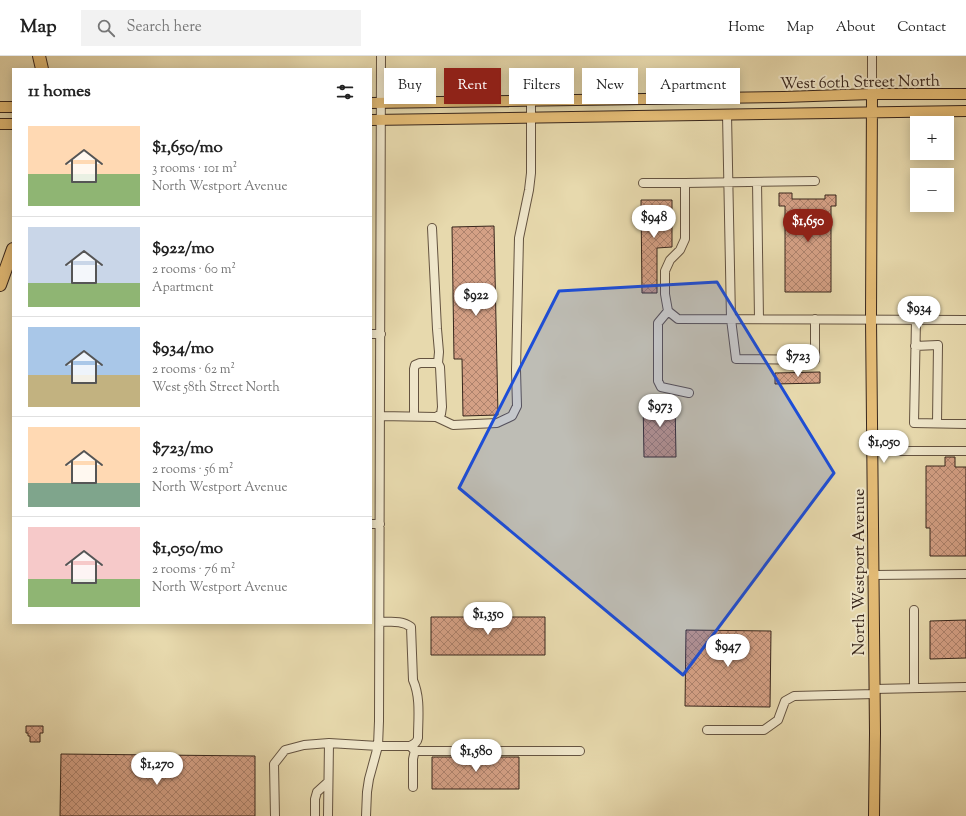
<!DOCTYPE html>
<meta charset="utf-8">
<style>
body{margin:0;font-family:"Sorts Mill Goudy",serif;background:#f2f2f2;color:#222;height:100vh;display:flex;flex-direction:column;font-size:15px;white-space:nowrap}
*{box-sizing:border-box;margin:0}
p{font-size:13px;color:#767676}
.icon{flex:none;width:22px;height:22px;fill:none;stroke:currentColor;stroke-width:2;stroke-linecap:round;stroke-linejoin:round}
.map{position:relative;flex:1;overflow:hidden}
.sheet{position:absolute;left:12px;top:12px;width:360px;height:556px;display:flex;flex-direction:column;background:#fff;border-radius:0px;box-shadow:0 2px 10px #0003}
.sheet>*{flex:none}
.banner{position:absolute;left:384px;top:12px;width:380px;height:36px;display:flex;gap:8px}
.fabs{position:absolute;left:910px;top:60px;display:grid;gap:8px}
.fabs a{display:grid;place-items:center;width:44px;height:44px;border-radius:0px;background:#fff;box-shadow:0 2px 10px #0003;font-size:20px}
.price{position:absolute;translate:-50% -34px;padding:0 9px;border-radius:14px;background:#fff;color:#222;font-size:13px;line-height:26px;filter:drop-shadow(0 1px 2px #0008)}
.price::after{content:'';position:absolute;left:50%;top:24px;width:12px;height:9px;margin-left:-6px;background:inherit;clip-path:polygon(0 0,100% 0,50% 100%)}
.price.current{background:#8f2418;color:#fff}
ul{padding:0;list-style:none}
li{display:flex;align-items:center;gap:12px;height:100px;padding:0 16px}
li+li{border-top:1px solid #e0e0e0}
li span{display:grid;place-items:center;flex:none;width:112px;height:80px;border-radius:0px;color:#555}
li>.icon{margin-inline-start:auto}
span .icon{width:48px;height:48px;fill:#fffc;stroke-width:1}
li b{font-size:17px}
h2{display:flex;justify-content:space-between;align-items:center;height:48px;padding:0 16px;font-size:17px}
.tag{padding:0 14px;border-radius:0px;background:#fff;box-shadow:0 2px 10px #0003;font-size:14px;line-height:36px}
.tag.current{background:#8f2418;color:#fff}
header{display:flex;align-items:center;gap:24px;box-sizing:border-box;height:56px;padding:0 20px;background:#fff;border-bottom:1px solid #e0e0e0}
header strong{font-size:19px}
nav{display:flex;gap:22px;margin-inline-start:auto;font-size:14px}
.search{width:280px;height:36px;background:#f2f2f2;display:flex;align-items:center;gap:10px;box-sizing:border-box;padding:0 14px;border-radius:0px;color:#767676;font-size:15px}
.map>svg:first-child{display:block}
.building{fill:url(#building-cross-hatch);stroke:#38261c}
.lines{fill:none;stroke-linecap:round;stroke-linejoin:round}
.minor-casing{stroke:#645340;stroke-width:10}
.major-casing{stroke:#38261c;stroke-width:12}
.highway-casing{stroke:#38261c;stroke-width:14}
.minor{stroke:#efe6ca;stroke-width:8}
.major{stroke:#e4bc76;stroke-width:10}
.highway{stroke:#e4bc76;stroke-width:12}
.marked{fill:#1d4ed8;fill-opacity:0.2;stroke:#1d4ed8;stroke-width:3;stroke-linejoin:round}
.labels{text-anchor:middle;stroke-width:4;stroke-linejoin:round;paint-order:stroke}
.street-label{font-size:16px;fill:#38261c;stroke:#efe6ca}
</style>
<header>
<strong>Map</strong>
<div class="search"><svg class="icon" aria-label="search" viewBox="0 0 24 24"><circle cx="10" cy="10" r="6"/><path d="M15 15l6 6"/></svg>Search here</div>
<nav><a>Home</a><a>Map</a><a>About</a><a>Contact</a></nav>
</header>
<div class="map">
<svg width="966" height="760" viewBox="0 0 966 760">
<defs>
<pattern id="building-cross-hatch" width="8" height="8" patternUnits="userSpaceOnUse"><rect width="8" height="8" fill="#d4a085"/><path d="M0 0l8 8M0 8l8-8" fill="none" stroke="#ad826c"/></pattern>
</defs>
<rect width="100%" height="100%" fill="#e7d9ad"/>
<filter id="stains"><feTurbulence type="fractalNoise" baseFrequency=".005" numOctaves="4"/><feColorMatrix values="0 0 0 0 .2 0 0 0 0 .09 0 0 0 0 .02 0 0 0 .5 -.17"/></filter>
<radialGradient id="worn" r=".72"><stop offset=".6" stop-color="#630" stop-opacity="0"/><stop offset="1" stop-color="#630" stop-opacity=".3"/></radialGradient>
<path class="building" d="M779 137H792V143H825V139H836V150H831V236H785V150H779Z
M641 144H672V191L657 192V237H642Z
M494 170 498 359 463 360 462 303H454L452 171Z
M820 316V327L775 328V317Z
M643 344H675L676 401H644Z
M945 401H955V411H966V500H930V472H926V410H945Z
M431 561H545V599H431Z
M966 564V602L930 603V565Z
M686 574 771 575 770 651 685 650Z
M26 670H43V677H40V686H30V680H28V677H26Z
M61 698 255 700V760H60Z
M432 701H519V733H432Z"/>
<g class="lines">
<defs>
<path id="minor" d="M872 0V38
M727 58 731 263 736 303 815 304V263
M815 125 685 127V183L680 194 670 204 665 215V238L668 255 678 263 966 264
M757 126 759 263
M643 127H685
M432 172 437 273 439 296 438 307
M668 255 658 267V325L661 331 689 337
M916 264 914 367 966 368
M371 278H381
M915 290 938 289 937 367
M380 360 436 361 441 358 442 351 440 311 438 307H420L415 309 414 313V360
M436 361 453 369 497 367 512 360 517 350 516 314 519 182 529 134 531 117V44
M872 395H966
M371 468H380
M874 519 966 518
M914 554V632
M874 633 966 631
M707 674H764L778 664 785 645 794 640 875 638
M410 690 413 693 417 695H580
M413 731V703L415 694
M275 760 274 708 285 694 304 689 329 687 378 690H410C414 688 417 687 418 682 418 663 421 642 413 624L411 571C402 564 391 566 380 566
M315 760V743L317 736 328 726
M328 760 329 687
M366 760 367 736 369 723 378 690 379 665 381 0"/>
<path id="major" d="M872 38 871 263 875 677 874 760
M371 47 784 41 872 38H966
M0 51H13
M371 64 966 55
M0 68H13"/>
<path id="highway" d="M39 0 42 13
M0 229 13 193"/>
</defs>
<use href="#minor" class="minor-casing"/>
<use href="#major" class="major-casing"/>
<use href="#highway" class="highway-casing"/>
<use href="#minor" class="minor"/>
<use href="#major" class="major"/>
<use href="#highway" class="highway"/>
</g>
<path class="marked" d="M717 226 834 417 683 619 459 432 559 235Z"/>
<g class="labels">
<g class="street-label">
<text transform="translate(860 25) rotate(-1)" y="6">West 60th Street North</text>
<text transform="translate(858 516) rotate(-90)" y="6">North Westport Avenue</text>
</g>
</g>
<rect width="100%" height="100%" filter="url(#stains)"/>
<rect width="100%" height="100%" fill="url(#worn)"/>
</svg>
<div class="fabs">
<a>+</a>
<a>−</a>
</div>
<b class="price" style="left:654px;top:183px">$948</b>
<b class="price current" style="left:808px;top:187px">$1,650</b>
<b class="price" style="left:476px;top:261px">$922</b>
<b class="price" style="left:919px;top:274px">$934</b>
<b class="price" style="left:798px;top:322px">$723</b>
<b class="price" style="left:660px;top:372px">$973</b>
<b class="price" style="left:884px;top:408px">$1,050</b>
<b class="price" style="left:488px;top:580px">$1,350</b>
<b class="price" style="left:728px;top:612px">$947</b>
<b class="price" style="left:476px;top:717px">$1,580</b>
<b class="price" style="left:157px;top:730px">$1,270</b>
<div class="banner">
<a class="tag">Buy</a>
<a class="tag current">Rent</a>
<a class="tag">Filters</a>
<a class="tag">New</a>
<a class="tag">Apartment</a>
</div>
<section class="sheet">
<h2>11 homes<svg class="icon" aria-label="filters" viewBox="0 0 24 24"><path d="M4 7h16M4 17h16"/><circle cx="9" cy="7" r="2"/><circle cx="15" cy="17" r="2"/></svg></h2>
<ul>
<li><span style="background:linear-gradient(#ffd9b3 60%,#8fb573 0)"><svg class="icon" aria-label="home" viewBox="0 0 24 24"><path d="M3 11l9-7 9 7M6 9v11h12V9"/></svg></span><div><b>$1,650/mo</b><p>3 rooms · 101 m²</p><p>North Westport Avenue</p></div></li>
<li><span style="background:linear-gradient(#c9d6e8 70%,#8fb573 0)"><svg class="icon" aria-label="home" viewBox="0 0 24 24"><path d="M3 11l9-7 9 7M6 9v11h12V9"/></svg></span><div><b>$922/mo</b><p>2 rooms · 60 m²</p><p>Apartment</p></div></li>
<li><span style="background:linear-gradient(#a9c7e8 60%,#c2b280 0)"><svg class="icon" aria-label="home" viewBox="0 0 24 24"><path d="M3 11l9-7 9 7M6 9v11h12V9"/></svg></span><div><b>$934/mo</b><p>2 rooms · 62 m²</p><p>West 58th Street North</p></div></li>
<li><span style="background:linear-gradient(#ffd9b3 70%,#7fa58c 0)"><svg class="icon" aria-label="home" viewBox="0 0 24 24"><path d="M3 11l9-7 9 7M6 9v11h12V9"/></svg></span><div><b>$723/mo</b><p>2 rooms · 56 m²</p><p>North Westport Avenue</p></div></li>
<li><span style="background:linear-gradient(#f6c9c9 65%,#8fb573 0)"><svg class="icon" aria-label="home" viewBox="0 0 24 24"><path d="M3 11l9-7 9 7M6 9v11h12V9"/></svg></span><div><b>$1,050/mo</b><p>2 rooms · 76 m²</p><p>North Westport Avenue</p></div></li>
</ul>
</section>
</div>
